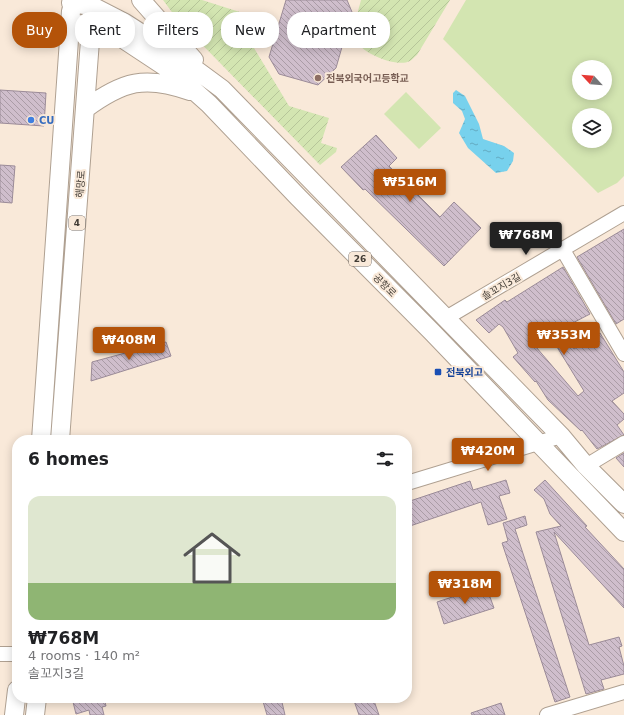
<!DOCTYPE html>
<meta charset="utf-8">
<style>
body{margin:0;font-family:"DejaVu Sans","Noto Sans KR",sans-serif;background:#f6f6f6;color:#202124;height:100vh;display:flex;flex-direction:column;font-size:15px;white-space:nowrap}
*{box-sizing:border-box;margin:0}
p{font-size:13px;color:#757577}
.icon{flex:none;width:22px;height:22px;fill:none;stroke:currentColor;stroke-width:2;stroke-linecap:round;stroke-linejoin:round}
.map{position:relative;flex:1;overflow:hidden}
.drawer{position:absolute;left:12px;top:435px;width:400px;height:268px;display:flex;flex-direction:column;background:#fff;border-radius:16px;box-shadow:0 2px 10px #0003}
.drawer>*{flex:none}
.guide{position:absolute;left:12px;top:12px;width:400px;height:36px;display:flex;gap:8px}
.needle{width:26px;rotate:296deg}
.buttons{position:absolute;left:572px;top:60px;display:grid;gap:8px}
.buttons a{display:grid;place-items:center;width:40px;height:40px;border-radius:50%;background:#fff;box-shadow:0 2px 10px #0003;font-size:20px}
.price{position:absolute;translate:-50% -34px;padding:0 9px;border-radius:4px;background:#b45309;color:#fff;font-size:13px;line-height:26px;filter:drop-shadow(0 1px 2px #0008)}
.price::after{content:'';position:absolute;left:50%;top:24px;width:12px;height:9px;margin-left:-6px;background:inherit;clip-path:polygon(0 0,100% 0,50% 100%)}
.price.active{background:#222;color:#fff}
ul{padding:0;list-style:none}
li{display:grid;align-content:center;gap:8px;height:212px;padding:0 16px}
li+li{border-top:1px solid #e0e0e0}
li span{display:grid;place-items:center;height:124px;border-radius:12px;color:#555}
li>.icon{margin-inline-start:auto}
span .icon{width:72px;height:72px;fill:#fffc;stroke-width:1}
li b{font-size:17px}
h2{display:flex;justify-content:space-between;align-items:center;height:48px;padding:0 16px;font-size:17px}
.pill{padding:0 14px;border-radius:16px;background:#fff;box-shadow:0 2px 10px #0003;font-size:14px;line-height:36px}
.pill.active{background:#b45309;color:#fff}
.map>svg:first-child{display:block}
.garden{fill:url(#garden-furrows)}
.pitch{fill:#d3e5b1;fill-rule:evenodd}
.water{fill:url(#water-ripples)}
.building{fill:url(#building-back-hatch);stroke:#9b8b98;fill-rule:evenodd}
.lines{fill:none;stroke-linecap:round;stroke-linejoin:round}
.minor-casing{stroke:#afa091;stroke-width:16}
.major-casing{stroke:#afa091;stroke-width:20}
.minor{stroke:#fff;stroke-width:14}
.major{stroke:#fff;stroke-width:18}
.education-dot{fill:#8d6e63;stroke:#f9e9d9;stroke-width:1.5}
.shop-dot{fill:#3f7fe0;stroke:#f9e9d9;stroke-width:1.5}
.transit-dot{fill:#1a4fb4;stroke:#f9e9d9;stroke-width:1.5}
.labels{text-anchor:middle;stroke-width:4;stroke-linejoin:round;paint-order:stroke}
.shield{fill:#f9e9d9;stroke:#786f66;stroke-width:1}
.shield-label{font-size:9px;font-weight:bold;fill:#413b34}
.education-label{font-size:10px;font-weight:bold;fill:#785e54;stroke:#f9e9d9;text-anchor:start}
.shop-label{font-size:10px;font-weight:bold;fill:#366cbe;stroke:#f9e9d9;text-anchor:start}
.street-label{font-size:10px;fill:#413b34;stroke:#f9e9d9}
.transit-label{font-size:10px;font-weight:bold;fill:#164399;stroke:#f9e9d9;text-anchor:start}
</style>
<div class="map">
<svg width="624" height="715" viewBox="0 0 624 715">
<defs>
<pattern id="garden-furrows" width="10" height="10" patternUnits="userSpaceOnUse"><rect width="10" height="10" fill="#d3e5b1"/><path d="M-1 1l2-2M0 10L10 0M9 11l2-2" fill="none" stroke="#b6c599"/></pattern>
<pattern id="water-ripples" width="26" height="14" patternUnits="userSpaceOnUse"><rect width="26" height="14" fill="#77d1ed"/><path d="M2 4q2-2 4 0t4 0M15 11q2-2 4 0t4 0" fill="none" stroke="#63abc1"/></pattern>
<pattern id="building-back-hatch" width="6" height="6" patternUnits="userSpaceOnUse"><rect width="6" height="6" fill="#cfbecc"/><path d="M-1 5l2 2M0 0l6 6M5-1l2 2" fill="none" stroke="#aa9ca6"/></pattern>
</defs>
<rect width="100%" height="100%" fill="#f9e9d9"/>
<path class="garden" d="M163 0H202L246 14 242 28 289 106 329 118 321 143 337 148 336 152 320 165 177 19Z
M361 0H450L417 55C414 57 412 60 410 61 397 68 364 54 357 42 351 31 358 12 361 0Z"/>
<path class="pitch" d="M466 0H624V176L617 183 598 193 443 39ZM579 67H605V93H579ZM579 115H605V141H579Z
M406 92 441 128 419 149 384 114Z"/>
<path class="water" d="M456 90 465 96 479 124 483 139 504 146 514 153 513 161 507 171 496 173 468 148 459 133 465 119 462 111 453 103V93Z"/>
<path class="building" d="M286 0H347L352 12 336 68 318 85 279 74 269 57Z
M0 90 46 93 44 126 0 123Z
M376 135 397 158 389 166 440 217 454 202 481 228 444 266 365 189 363 190 341 167Z
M0 165 15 166 12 203 0 202Z
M624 229V319L616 324 577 257Z
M563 267 590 314 561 329 574 349 600 333 624 372V393L612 401 624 414V419L617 425 624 435 597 449 582 430 581 431 548 400 536 381 535 382 513 357 518 353 503 327 499 324 489 333 476 320 505 300 507 302ZM546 329 584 391 578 396 530 340Z
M166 342 171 356 91 381 92 362Z
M624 453V467L616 458Z
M506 480 510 493 499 496 507 519 488 525 481 502 407 527V502L470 481 473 490Z
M545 480 587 526 585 527 624 569V608L554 532 589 645 619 637 622 646 619 647 624 666V674L601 680 604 689 586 694 536 532 561 526 550 514 544 499 534 490Z
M525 516 527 525 515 529 570 697 555 702 502 543 508 541 503 523Z
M486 586 494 608 444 624 437 602Z
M72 698H104L106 706 102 707 104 715H90L89 710 76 714Z
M262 698H281L285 715H267Z
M353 698H373L379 715H359Z
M501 703 505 715H472L471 713Z"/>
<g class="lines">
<defs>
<path id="minor" d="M563 250 624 354
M446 318 624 213
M586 466 624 443
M407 483 561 436
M0 654H17
M547 715 624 692"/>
<path id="major" d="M141 0 194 60
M71 3 92 6 125 23 184 61 222 89 561 436 586 466 624 504
M70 23 92 26 120 37 173 72 209 104 298 197 432 332 624 532
M85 109C123 81 145 75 190 91
M41 440 71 11
M60 440 92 14
M14 715 17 690
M35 715 37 698"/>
</defs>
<use href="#minor" class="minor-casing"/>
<use href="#major" class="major-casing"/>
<use href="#minor" class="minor"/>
<use href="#major" class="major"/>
</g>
<circle class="education-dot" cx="318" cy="78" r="4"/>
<circle class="shop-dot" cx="31" cy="120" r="4"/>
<rect class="transit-dot" x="434" y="368" width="8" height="8" rx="2"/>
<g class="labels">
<g class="shield">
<rect x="69" y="216" width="16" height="14" rx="3"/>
<rect x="349" y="252" width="22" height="14" rx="3"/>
</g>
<g class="shield-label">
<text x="77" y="226">4</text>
<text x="360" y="262">26</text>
</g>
<g class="education-label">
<text x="326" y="82">전북외국어고등학교</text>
</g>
<g class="shop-label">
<text x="39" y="124">CU</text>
</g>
<g class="street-label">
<text transform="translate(80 184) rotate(-86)" y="4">해망로</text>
<text transform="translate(385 285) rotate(45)" y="4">공항로</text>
<text transform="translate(501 286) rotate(-30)" y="4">솔꼬지3길</text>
</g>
<g class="transit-label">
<text x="446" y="376">전북외고</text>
</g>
</g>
</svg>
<div class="buttons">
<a><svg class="needle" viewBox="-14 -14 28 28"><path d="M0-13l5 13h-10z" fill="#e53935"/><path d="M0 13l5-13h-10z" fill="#757577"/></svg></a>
<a><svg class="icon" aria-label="layers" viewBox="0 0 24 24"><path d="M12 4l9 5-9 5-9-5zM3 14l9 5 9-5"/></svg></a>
</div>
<b class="price" style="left:410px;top:203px">₩516M</b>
<b class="price active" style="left:526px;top:256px">₩768M</b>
<b class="price" style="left:564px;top:356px">₩353M</b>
<b class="price" style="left:129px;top:361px">₩408M</b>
<b class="price" style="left:488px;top:472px">₩420M</b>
<b class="price" style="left:465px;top:605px">₩318M</b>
<div class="guide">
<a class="pill active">Buy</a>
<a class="pill">Rent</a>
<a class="pill">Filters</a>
<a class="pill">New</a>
<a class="pill">Apartment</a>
</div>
<section class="drawer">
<h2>6 homes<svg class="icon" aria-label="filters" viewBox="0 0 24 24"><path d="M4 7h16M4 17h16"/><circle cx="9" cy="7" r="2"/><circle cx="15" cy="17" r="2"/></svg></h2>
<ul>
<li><span style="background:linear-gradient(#dfe7d0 70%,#8fb573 0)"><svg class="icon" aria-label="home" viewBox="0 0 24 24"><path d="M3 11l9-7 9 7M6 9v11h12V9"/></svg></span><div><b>₩768M</b><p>4 rooms · 140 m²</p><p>솔꼬지3길</p></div></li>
</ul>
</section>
</div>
